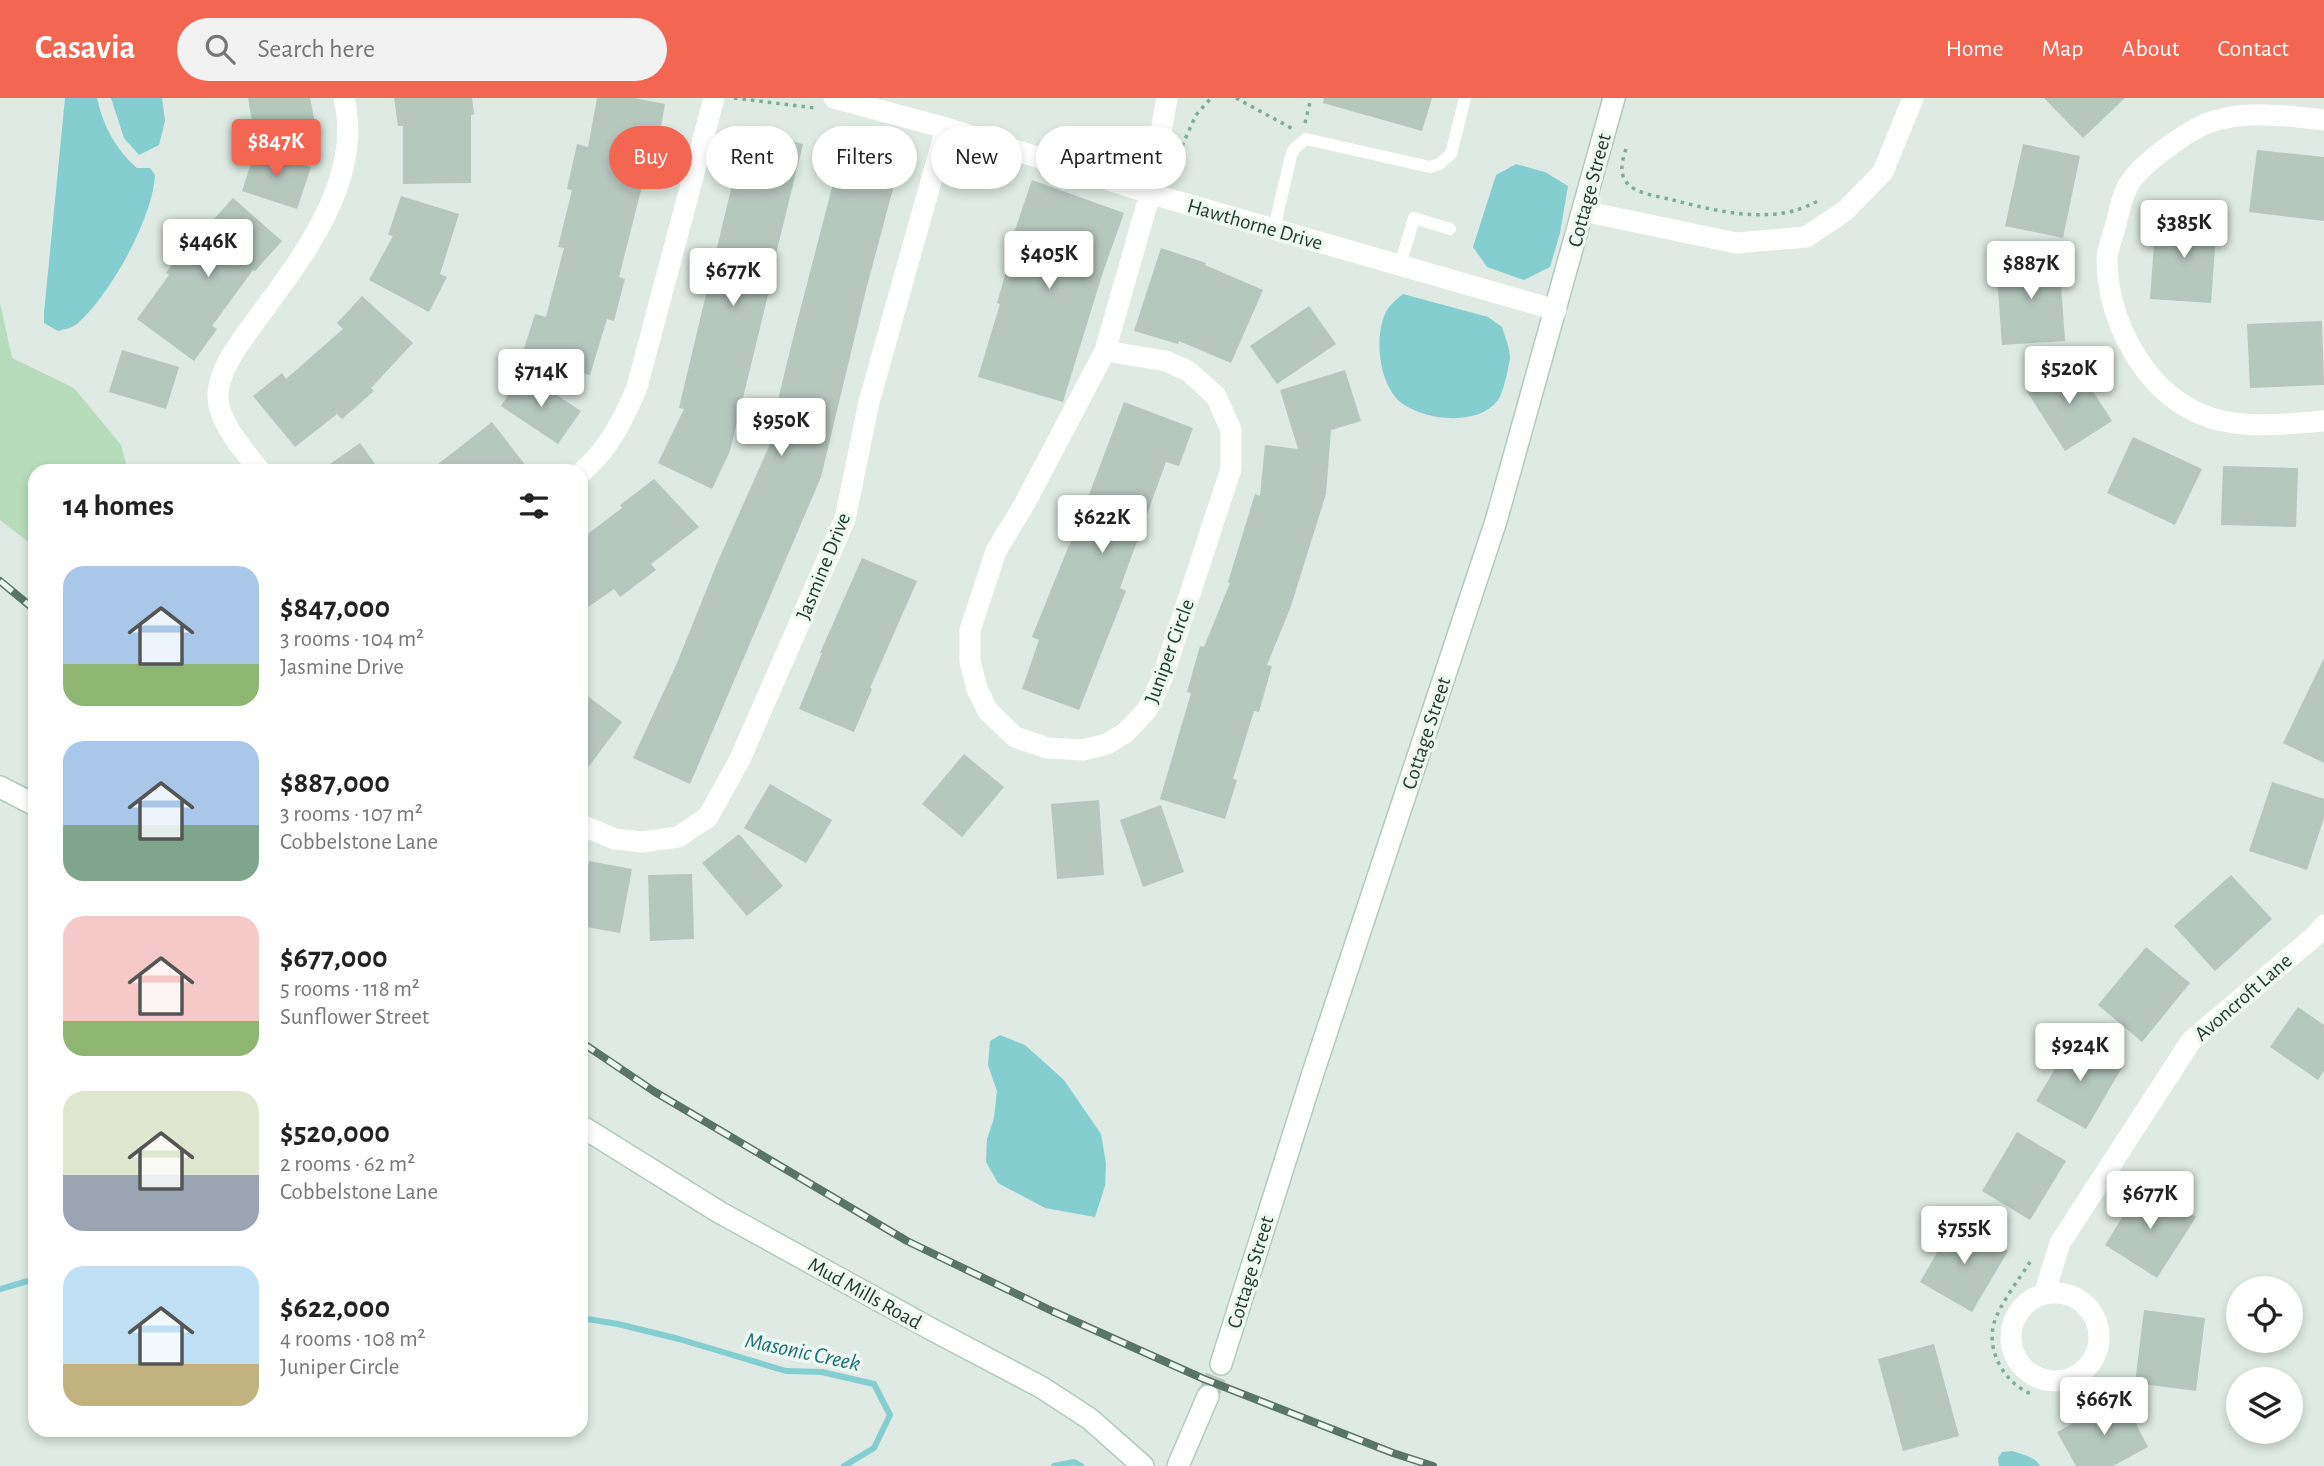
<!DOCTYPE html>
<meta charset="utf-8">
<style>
body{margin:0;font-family:"Alegreya Sans",sans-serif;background:#f2f2f2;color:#222;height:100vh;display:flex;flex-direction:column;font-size:26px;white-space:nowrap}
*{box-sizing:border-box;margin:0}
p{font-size:23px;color:#767676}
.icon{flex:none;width:38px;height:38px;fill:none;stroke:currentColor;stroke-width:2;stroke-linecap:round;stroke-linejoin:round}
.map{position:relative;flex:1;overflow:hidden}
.details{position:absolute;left:28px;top:366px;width:560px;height:973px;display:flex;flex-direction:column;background:#fff;border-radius:21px;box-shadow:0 4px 10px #0003}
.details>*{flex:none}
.banner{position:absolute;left:609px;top:28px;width:665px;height:63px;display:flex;gap:14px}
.buttons{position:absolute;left:2226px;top:1178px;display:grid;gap:14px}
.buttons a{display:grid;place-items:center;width:77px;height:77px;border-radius:50%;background:#fff;box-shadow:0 4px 10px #0003;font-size:35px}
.price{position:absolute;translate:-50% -60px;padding:0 16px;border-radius:7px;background:#fff;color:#222;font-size:23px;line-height:46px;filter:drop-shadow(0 2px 4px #0008)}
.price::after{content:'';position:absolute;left:50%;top:42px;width:21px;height:16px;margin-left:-10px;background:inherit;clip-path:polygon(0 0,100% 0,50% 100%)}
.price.active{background:#f36652;color:#fff}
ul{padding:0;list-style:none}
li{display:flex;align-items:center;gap:21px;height:175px;padding:0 35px}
li span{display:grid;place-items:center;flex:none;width:196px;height:140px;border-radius:21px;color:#555}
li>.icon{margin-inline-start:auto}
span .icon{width:84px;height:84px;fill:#fffc;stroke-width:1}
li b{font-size:30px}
h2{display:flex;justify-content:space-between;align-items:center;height:84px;padding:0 35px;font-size:30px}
.chip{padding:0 24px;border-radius:32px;background:#fff;box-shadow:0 4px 10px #0003;font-size:24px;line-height:63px}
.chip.active{background:#f36652;color:#fff}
header{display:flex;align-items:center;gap:42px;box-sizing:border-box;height:98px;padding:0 35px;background:#f36652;color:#fff}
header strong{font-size:33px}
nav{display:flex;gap:38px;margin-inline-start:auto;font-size:24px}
.search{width:490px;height:63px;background:#f2f2f2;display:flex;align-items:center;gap:18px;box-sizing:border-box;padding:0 24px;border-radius:38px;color:#767676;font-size:26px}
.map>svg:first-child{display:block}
.green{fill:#b6dcbb}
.water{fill:#84ced0}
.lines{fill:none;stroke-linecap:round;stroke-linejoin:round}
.stream{stroke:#84ced0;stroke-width:6}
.building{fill:#b6c7be}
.secondary-tunnel{stroke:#b8c7bf;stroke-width:21;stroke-dasharray:21 10;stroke-linecap:butt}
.secondary-casing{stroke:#b1cabe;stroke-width:24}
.path{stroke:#7eae99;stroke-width:3.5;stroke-dasharray:3.5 5;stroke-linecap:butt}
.lane{stroke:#fff;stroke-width:12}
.street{stroke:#fff;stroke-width:21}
.secondary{stroke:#fff;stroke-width:21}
.rail-casing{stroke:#59756a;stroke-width:8}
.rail{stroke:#eef7f1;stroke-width:5;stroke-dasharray:16;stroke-linecap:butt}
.labels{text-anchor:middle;stroke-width:7;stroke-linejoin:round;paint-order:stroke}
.street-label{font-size:21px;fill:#1f392f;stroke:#eef7f1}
.water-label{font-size:23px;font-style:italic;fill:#1a7175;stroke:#eef7f1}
</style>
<header>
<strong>Casavia</strong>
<div class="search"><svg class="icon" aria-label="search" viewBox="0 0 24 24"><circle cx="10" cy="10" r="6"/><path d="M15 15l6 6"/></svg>Search here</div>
<nav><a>Home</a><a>Map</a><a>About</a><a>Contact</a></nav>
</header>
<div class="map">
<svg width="2324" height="1368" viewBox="0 0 2324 1368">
<rect width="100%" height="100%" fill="#deeae3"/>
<path class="green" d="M0 205 12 260 74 290 121 347 128 373H35V449L0 422Z"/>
<path class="water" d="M65 0H97C103 28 116 52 137 70H150L155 77C153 120 110 197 78 225 73 230 64 231 58 233L44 225V215Z
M111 0H162L165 23 159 47 139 57 124 40Z
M1516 66 1545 74 1568 88 1560 135 1550 169 1524 182 1487 169 1473 149 1496 77Z
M1403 196 1488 219 1502 229C1505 238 1510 251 1510 260 1509 268 1503 296 1498 302 1479 328 1427 323 1403 306 1379 289 1374 241 1385 216 1388 208 1397 201 1403 196Z
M1000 937 1025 947 1064 982 1101 1036 1106 1065 1105 1088 1095 1119 1045 1110 998 1085 986 1064 987 1041 994 1020 997 993 988 967 990 943Z
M2012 1353C2022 1356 2035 1359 2040 1368H1999L1998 1360 2002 1354Z"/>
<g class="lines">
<path class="stream" d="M0 1191 35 1181
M581 1220 618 1226 679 1241 786 1273 822 1274 874 1286 890 1317 874 1350 844 1368
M1054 1368 1074 1364 1081 1368"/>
</g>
<path class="building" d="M248 0H310L316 30 255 41Z
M394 0H472L474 16 471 17V85L403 86V28H398Z
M597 0H634L665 6 657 50 652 49 619 179 625 181 614 223 607 221 590 277 522 257 535 216 546 219 564 150 558 149 572 92 567 91 577 46 588 49Z
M1324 0H1432L1422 33 1323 5Z
M2044 0H2125L2083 40Z
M848 28 906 42 866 192 821 379 690 686 633 660 677 565 718 463 771 344 768 343 795 232Z
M745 32 803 46 775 160H777L730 353 712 391 658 365 684 311 679 310Z
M2023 46 2080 58 2063 140 2005 128Z
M256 50 311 69 297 111 242 93Z
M2257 52 2324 59V123L2249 114Z
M1032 82 1124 115 1102 177 1063 304 978 279 1000 206 997 205 1017 136 1014 135Z
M401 98 459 116 440 176 447 179 429 214 369 182 393 138 388 137Z
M233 100 282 143 255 173 253 172 212 228 217 231 194 263 137 221 169 177 166 175 190 142 193 144Z
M2156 119 2217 122 2211 205 2150 201Z
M1161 150 1206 165 1205 167 1263 192 1231 265 1179 243 1178 246 1134 233Z
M2059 159 2065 243 2002 247 1996 164Z
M362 198 413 245 371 290 374 293 342 321 337 316 295 349 253 298 282 275 286 281 343 231 337 225Z
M1309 208 1336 246 1277 286 1250 248Z
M2322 223 2324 287 2250 290 2247 226Z
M122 252 179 269 166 311 109 294Z
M2073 262 2112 323 2065 353 2026 292Z
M1345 272 1361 323 1331 332 1326 396 1291 508 1267 567 1272 568 1259 614 1254 613 1233 681 1237 682 1225 721 1160 701 1191 595 1187 594 1200 548 1204 549 1230 485 1228 484 1255 396 1260 398 1265 347 1298 351 1280 292Z
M523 275 581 313 558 346 501 308Z
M1124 304 1193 330 1179 368 1166 364 1120 490 1126 493 1079 612 1022 591 1039 542 1032 539 1069 447H1070Z
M492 324 530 373H429Z
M2133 339 2202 371 2175 427 2107 395Z
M360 345 380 373H320Z
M2223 368 2298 370 2296 429 2221 427Z
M654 381 699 429 651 466 656 472 620 499 614 491 581 514V441L622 410 620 407Z
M862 460 917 483 870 590 872 591 854 634 799 611 822 555H820Z
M2324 560V665L2283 645Z
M581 593 622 624 581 679Z
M964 656 1004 689 962 739 922 706Z
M2272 684 2324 701V720L2307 772 2249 753Z
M770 686 832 722 806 765 744 730Z
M1099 702 1104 777 1057 781 1051 706Z
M1161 707 1184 774 1143 789 1120 722Z
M739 736 783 788 747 818 702 765Z
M589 763 632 771 620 835 581 828V805Z
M692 776 694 841 650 843 648 777Z
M2231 777 2272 821 2215 873 2174 828Z
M2146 849 2190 885 2142 944 2098 907Z
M2298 909 2324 927V973L2318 982 2270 949Z
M2073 940 2123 968 2086 1031 2036 1003Z
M2017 1034 2066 1063 2030 1122 1982 1093Z
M2143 1086 2196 1119 2157 1180 2105 1147Z
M1956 1122 2008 1153 1972 1214 1920 1184Z
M2144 1212 2205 1220 2196 1293 2135 1285Z
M1934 1246 1959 1338 1903 1353 1878 1261Z
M2122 1299 2148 1349 2113 1368H2076L2057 1334Z"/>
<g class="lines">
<path class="secondary-tunnel" d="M1208 1298 1221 1266"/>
<defs>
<path id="secondary" d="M0 689 35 707
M581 1028 719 1114 931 1231 1041 1289 1090 1321 1143 1368
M1221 1266 1312 978 1496 423 1614 0
M1178 1368 1208 1298"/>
</defs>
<use href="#secondary" class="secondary-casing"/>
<path class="path" d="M734 0 815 10
M1236 0 1293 31
M1305 25 1311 0
M1182 48 1196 17 1211 0
M1626 51C1622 63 1618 77 1629 87 1639 96 1657 98 1669 101 1708 111 1753 123 1793 113 1801 111 1810 107 1818 103
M2030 1164C2019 1181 2000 1206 1994 1225 1986 1254 2005 1285 2031 1296"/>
<path class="lane" d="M1274 131 1291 58 1294 51 1306 41 1430 69 1439 66 1451 56 1465 0
M1400 167 1414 120 1450 131"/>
<path class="street" d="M834 0 946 30 1162 99 1556 212
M2324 22C2286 18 2245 11 2208 25 2187 33 2141 66 2129 86 2122 97 2119 114 2116 126 2113 138 2107 151 2107 162 2108 222 2142 289 2198 315 2238 333 2282 326 2324 323
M1583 113 1736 145 1806 139 1845 113 1883 74 1913 0
M1105 253 1166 263 1188 273 1216 298 1231 332V371L1162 581 1147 612 1125 635 1107 646 1083 652 1047 650 1015 639 988 613 977 591 970 563V532L996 453 1025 405 1105 253 1150 96 1167 0
M260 373C244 352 216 323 218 295 220 269 240 245 254 225 300 162 364 84 344 0
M581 375C609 351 623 322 637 289L714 0
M581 727 615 741 642 744 678 739 708 719 740 661 845 421 869 304 946 30
M2045 1194 2060 1145 2191 943 2316 837 2324 827
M2011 1239a44 44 0 1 1 88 0a44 44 0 1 1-88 0Z"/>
<use href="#secondary" class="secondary"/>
<defs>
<path id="rail" d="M0 483 35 512
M581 944 655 994 907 1143 1052 1213 1204 1281 1393 1355 1433 1368"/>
</defs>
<use href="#rail" class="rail-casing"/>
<use href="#rail" class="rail"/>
</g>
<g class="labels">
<g class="street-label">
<text transform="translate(1589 92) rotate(-75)" y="7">Cottage Street</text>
<text transform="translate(1255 126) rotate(16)" y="7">Hawthorne Drive</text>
<text transform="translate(823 468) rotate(-68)" y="7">Jasmine Drive</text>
<text transform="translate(1169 553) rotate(-70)" y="7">Juniper Circle</text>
<text transform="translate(1426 635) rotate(-72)" y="7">Cottage Street</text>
<text transform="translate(2243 899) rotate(-41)" y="7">Avoncroft Lane</text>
<text transform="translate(1250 1174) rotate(-73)" y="7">Cottage Street</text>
<text transform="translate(865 1195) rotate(29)" y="7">Mud Mills Road</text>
</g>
<g class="water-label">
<text transform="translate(803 1253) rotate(12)" y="8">Masonic Creek</text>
</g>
</g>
</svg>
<div class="buttons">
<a><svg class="icon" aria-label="locate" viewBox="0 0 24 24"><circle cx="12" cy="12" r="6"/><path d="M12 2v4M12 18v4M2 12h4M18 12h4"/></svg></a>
<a><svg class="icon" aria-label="layers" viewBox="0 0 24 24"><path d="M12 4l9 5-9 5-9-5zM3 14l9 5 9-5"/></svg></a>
</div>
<b class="price active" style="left:276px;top:81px">$847K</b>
<b class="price" style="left:2184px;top:162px">$385K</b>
<b class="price" style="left:208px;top:181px">$446K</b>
<b class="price" style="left:1049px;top:193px">$405K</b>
<b class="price" style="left:2031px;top:203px">$887K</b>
<b class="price" style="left:733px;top:210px">$677K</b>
<b class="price" style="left:2069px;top:308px">$520K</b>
<b class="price" style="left:541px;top:311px">$714K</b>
<b class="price" style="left:781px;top:360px">$950K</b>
<b class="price" style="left:1102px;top:457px">$622K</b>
<b class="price" style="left:2080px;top:985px">$924K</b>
<b class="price" style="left:2150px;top:1133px">$677K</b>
<b class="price" style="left:1964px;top:1168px">$755K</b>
<b class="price" style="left:2104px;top:1339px">$667K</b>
<div class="banner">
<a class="chip active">Buy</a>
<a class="chip">Rent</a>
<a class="chip">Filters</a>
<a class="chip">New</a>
<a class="chip">Apartment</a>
</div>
<section class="details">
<h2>14 homes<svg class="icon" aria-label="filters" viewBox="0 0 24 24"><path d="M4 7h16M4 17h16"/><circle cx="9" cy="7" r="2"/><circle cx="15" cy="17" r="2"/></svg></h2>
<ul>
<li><span style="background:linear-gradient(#a9c7e8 70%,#8fb573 0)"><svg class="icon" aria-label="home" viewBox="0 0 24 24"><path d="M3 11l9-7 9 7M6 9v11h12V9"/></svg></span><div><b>$847,000</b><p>3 rooms · 104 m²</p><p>Jasmine Drive</p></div></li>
<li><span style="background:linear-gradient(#a9c7e8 60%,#7fa58c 0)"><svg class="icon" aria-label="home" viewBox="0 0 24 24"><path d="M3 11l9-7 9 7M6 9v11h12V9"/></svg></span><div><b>$887,000</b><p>3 rooms · 107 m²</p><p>Cobbelstone Lane</p></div></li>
<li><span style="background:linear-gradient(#f6c9c9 75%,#8fb573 0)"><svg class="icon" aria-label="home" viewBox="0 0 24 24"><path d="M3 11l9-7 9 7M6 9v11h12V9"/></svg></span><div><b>$677,000</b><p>5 rooms · 118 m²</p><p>Sunflower Street</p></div></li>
<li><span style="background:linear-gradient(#dfe7d0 60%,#9aa5b1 0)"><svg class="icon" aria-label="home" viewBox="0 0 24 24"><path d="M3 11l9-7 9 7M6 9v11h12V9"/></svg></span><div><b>$520,000</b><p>2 rooms · 62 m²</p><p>Cobbelstone Lane</p></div></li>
<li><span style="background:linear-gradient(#bfe0f5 70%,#c2b280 0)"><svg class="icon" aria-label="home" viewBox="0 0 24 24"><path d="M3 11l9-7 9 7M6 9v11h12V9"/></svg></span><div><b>$622,000</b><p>4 rooms · 108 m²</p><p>Juniper Circle</p></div></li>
</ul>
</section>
</div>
